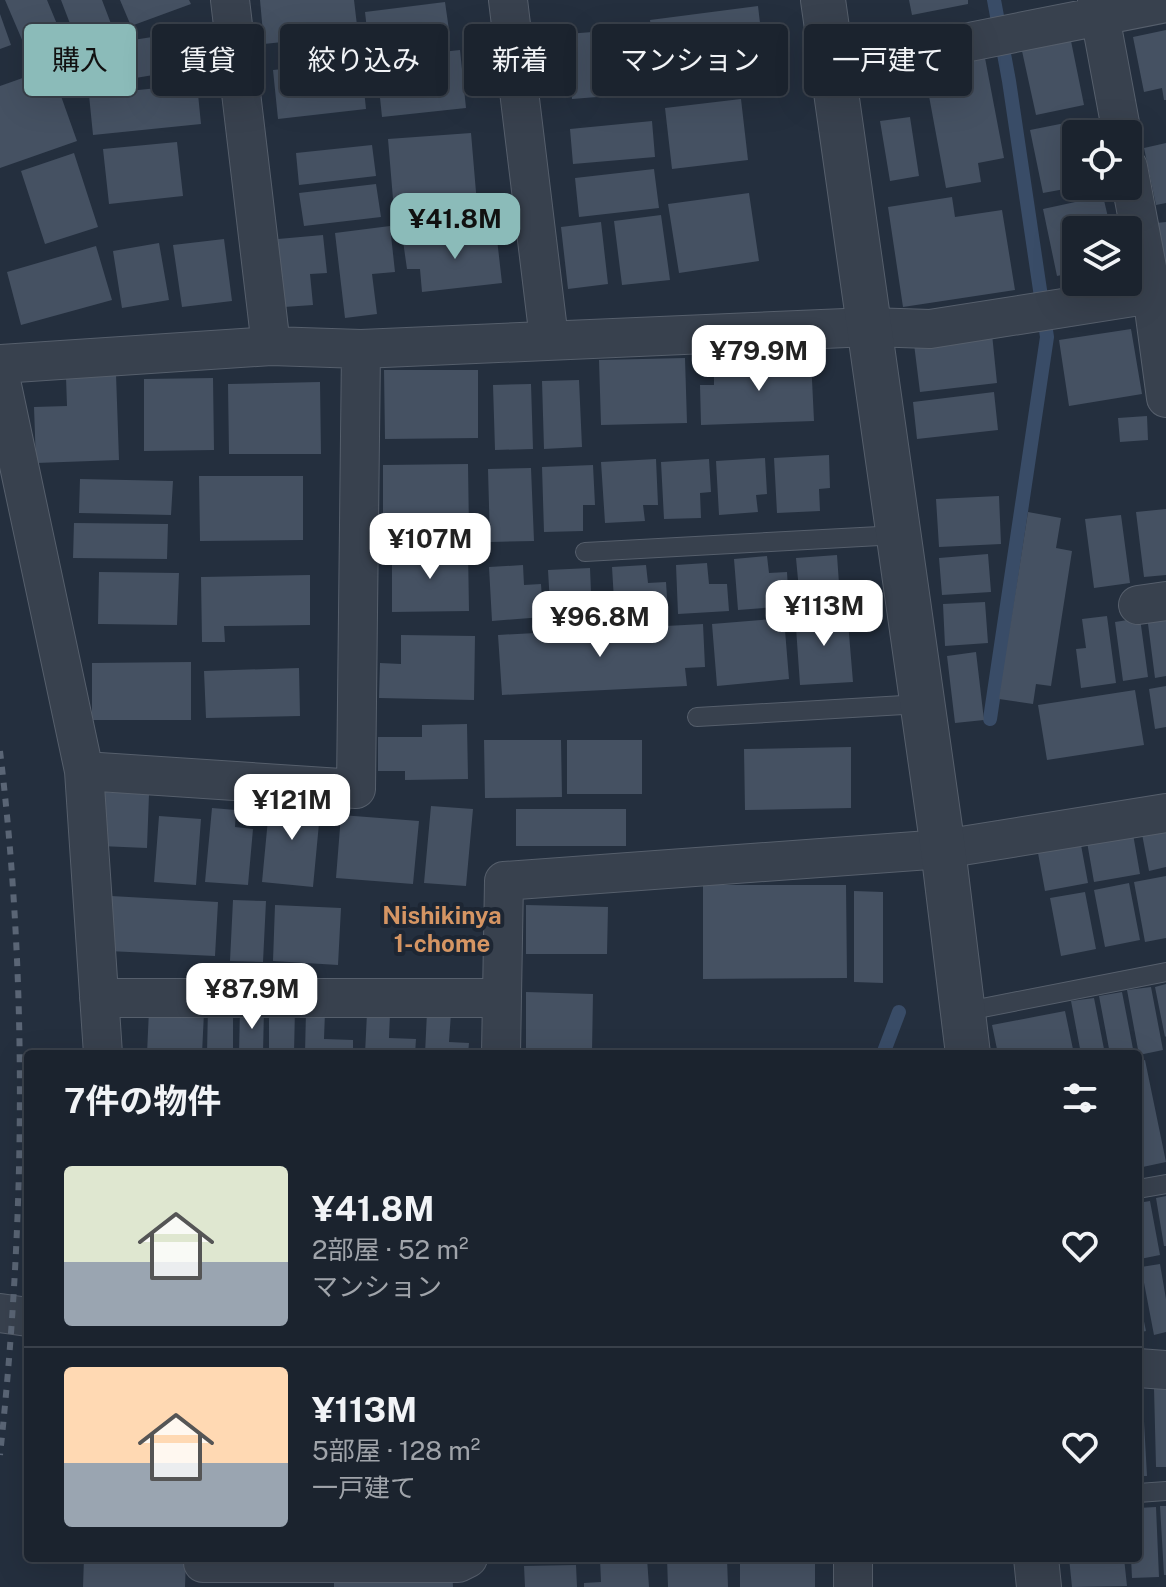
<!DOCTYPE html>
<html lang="ja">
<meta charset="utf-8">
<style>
body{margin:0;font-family:"Public Sans","Noto Sans JP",sans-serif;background:#242b36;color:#f1f3f6;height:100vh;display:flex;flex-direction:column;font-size:30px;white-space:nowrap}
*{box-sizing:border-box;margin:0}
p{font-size:26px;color:#a0a4aa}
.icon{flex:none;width:44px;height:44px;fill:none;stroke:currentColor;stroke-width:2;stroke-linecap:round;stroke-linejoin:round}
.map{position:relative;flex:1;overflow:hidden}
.drawer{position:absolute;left:24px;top:1050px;width:1118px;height:512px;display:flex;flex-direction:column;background:#1b232e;border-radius:8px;box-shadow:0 8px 32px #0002,0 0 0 2px #39404a}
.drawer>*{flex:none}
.banner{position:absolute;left:24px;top:24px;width:1118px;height:72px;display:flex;gap:16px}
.controls{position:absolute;left:1062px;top:120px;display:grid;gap:16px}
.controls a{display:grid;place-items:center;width:80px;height:80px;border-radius:8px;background:#1b232e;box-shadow:0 8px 32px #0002,0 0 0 2px #39404a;font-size:40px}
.price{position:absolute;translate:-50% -68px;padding:0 18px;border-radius:16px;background:#fff;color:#222;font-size:26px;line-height:52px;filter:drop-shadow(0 2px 4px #0008)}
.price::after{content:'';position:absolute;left:50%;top:48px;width:24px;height:18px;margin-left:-12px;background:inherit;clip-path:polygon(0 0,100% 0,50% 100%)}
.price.on{background:#8bbbb9;color:#111}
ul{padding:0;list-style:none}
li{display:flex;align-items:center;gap:24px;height:200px;padding:0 40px}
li+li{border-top:2px solid #39404a}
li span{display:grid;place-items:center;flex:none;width:224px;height:160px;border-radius:8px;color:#555}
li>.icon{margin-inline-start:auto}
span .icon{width:96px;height:96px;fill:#fffc;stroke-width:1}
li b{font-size:34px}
h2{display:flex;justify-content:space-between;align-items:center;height:96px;padding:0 40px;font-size:34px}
.pill{padding:0 28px;border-radius:8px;background:#1b232e;box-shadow:0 8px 32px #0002,0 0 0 2px #39404a;font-size:28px;line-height:72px}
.pill.on{background:#8bbbb9;color:#111}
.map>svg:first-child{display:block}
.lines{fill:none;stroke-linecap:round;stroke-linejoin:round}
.stream{stroke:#394c67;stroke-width:14}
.building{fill:#455162}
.service-casing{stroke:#565f6c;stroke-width:20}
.minor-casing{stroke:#565f6c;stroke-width:40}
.tertiary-casing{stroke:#565f6c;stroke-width:46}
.service{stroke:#38414e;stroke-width:18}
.minor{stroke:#38414e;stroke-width:38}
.tertiary{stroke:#38414e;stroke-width:44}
.rail{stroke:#5a6575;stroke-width:6;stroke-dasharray:8 8;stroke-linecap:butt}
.labels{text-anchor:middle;stroke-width:8;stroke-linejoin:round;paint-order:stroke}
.neighbourhood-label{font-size:24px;font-weight:bold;fill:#d59563;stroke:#1d2633}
</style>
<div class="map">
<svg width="1166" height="1587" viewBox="0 0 1166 1587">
<rect width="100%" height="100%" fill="#242f3e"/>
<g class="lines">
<path class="stream" d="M990 719 1047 337 1009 81 994 0
M883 1054 899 1012"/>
</g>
<path class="building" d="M5 0H47L64 41 29 56Z
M61 0H102L113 29 77 42Z
M120 0H189L191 4 131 26Z
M260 0H354L358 34 264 44Z
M909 0H968V4L912 15Z
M445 2 450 37 369 48 365 12Z
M758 6 762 40 742 42 745 72 658 83 650 20Z
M0 14 11 45 0 49Z
M643 28 648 93 572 99 567 34Z
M1166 30V100H1164L1162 88 1144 92 1133 37Z
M190 31 195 68 76 88 70 50Z
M1071 41 1084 105 1036 115 1022 51Z
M460 50 466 108 382 117 376 59Z
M985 58 1004 158 978 163 981 182 946 188 924 69Z
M361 61 366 109 278 119 273 70Z
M51 68 77 141 0 168V86Z
M197 84 201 124 93 135 89 95Z
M741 99 748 160 672 169 665 108Z
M910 117 919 176 890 181 880 121Z
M1085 119 1088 134H1076V187L1043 193 1030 130Z
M652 121 655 157 573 164 570 129Z
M471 133 477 204 394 211 388 139Z
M177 142 183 196 109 204 103 149Z
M1166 143V203L1156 205 1144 148Z
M372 145 376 176 299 185 296 153Z
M74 153 98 227 45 244 21 171Z
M654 169 659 208 579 217 575 178Z
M376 184 381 217 304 226 299 193Z
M749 193 759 261 679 273 668 204Z
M1103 196 1111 230H1076V272L1057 276 1043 209Z
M952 197 955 217 1002 210 1015 290 903 307 888 207Z
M661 215 670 280 622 285 614 221Z
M601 222 608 284 568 289 561 227Z
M1166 222V276L1156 223Z
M390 226 395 272 372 274 377 314 345 318 335 233Z
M496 230 502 283 422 292 420 269H407L403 241Z
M323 235 327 273 310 274 313 305 284 307 278 239Z
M224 239 232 301 182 307 173 245Z
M159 243 169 300 122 308 113 251Z
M96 246 112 300 21 325 7 272Z
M1131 329 1142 394 1069 406 1059 340Z
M992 334 997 383 920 392 914 344Z
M685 358 687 423 601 425 599 360Z
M811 359 814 421 701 425 700 385H714V362Z
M384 370H478V438L385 439Z
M116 374 119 460 36 463 34 407 67 406 66 377Z
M213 378 214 450 144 451V379Z
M579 380 582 447 544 449 542 381Z
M320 382 321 454H229L228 384Z
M531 384 533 449 495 450 493 385Z
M994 392 998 430 917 439 913 402Z
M1147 416 1148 440 1120 442 1118 418Z
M829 455 830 488 819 489 820 511 777 513 774 458Z
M765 458 767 494 756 495 758 512 719 515 716 461Z
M656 459 658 505H643L645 521 605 523 601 462Z
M709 459 711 492 700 493 701 518 664 519 661 462Z
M468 464 469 531 383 532V465Z
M593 465 595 505H583V531L544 532 542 467Z
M531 468 534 541 490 542 488 469Z
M199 476H303V540L200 541Z
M80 479 173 481 171 515 79 513Z
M999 496 1001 544 939 547 936 499Z
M1166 509V575L1144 577 1136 512Z
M1028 512 1061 518 1056 548 1072 551 1051 686 1036 684 1033 704 999 699Z
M1121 515 1130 583 1094 588 1085 519Z
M74 523 168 524 167 559 73 558Z
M468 550 469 611 392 612V551Z
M988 554 991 592 942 595 939 558Z
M837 555 840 598 800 601 796 558Z
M767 556 769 573 787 572 789 606 738 610 734 559Z
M707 563 709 584H727L729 611 678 614 676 565Z
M523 565 524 585 541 584 543 617 492 621 489 567Z
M646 565 648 583 666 582 668 613 615 617 612 567Z
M590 568 591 592 607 591 608 620 551 622 548 570Z
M99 572 179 573 177 625 98 624Z
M310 575V625L224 626 225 642H202L201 577Z
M985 602 988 643 945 646 943 604Z
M847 610 853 682 800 685 795 613Z
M1166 613V676L1155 678 1147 616Z
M1107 616 1116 683 1081 688 1076 649 1086 648 1082 619Z
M784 618 789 679 717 686 712 624Z
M1140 618 1148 677 1123 681 1115 622Z
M703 624 705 667 685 668 687 686 502 695 498 635Z
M401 635 475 636 474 700 379 698 380 663 401 664Z
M976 652 984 720 955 723 947 656Z
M191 662V720H92V663Z
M299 668 300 716 206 718 204 671Z
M1166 686V727L1155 729 1149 689Z
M1135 690 1144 745 1047 760 1038 705Z
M467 724 468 779 405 780V771H378V737H422V725Z
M484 740H561L562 797 485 798Z
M567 740H642V794H567Z
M851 747V808L745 810 744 749Z
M102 792 149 794 147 848 100 846Z
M270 798 321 802 313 887 262 882Z
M431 806 473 809 466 886 424 883Z
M212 808 236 810 235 827 253 829 248 885 205 882Z
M516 809H626V846H516Z
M341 815 419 821 413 884 336 878Z
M159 816 201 819 196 885 154 882Z
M1166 829V867L1149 871 1142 834Z
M1133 834 1140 874 1094 882 1087 842Z
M1081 845 1088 883 1045 891 1038 853Z
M1166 876V938L1145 942 1134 882Z
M1129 883 1140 940 1105 947 1094 890Z
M703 885H846L847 978 703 979Z
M854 891 883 892V983L854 982Z
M1085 892 1096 949 1061 956 1050 898Z
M111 896 218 902 215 956 108 951Z
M233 900 266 901 263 962 230 961Z
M275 905 341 908 338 965 273 961Z
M526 905 608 907 607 954H526Z
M1166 984V1036L1165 1037 1155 987Z
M1151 987 1163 1050 1139 1055 1127 990Z
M526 992 593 994 592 1053 526 1052Z
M1122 992 1134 1054H1110L1099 996Z
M1094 998 1105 1054H1081L1071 1001Z
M208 1007 233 1008V1054H207Z
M240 1008H264L263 1054H239Z
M269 1008H295L294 1054H269Z
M149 1010 204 1012 202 1054H147Z
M306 1011 325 1012 324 1039 353 1040V1054H305Z
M1065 1011 1074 1054H998L992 1025Z
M427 1012 451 1013 449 1042 469 1043 468 1054H425Z
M367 1013 390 1014 389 1038 416 1039 415 1054H365Z
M1145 1060 1166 1162 1138 1168V1062Z
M1166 1196V1246H1164L1156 1198Z
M1150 1201 1160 1255 1140 1259 1138 1203Z
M1160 1264 1166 1299V1332L1154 1335 1141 1267Z
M1138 1292 1146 1331 1138 1333Z
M1142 1385 1147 1476H1138V1386Z
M1166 1387V1467H1156L1154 1388Z
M1160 1506H1166V1575H1164Z
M1156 1507 1159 1577 1132 1578 1131 1558H1138V1508Z
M84 1558H186L185 1587H83Z
M647 1558 649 1587H584V1583L601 1582 600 1559Z
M667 1558H727L728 1587H668Z
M740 1558H815V1587H740Z
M1069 1558H1124L1127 1586 1072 1587Z
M576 1565 577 1587H525L524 1566Z
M452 1566 453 1587H334V1572Z"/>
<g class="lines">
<defs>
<path id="service" d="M585 552 898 535
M697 717 921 704
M962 1012 1166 972
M1138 1189 1166 1184
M1138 1493 1166 1491"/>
<path id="minor" d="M230 0 271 346
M508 0 549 339
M1097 0 1122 134
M833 69 1166 3
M1128 167 1152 294 1166 398
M0 364 271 346 361 349 869 327 930 329 1152 294
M0 376 84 771 356 789 361 349
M1138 605 1166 601
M84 771 103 1054
M99 998H501
M501 1054 504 881 943 849 1166 813
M0 1313 28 1317
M1138 1368 1166 1370
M203 1558V1563H458L468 1558
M853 1558V1587"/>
<path id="tertiary" d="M823 0 943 849 968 1054
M1036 1558 1039 1587"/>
</defs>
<use href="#service" class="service-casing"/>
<use href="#minor" class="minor-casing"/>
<use href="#tertiary" class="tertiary-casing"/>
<use href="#service" class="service"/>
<use href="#minor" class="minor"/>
<use href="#tertiary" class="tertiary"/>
<path class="rail" d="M0 751C28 983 25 1222 0 1455"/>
</g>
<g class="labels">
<g class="neighbourhood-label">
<text x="442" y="924">Nishikinya<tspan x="442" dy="28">1-chome</tspan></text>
</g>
</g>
</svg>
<div class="controls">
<a><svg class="icon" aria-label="locate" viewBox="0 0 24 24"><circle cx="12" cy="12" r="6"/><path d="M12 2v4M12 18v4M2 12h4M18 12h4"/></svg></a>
<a><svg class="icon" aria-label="layers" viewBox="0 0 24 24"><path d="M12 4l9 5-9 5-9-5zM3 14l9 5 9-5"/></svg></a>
</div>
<b class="price on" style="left:455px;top:261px">¥41.8M</b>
<b class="price" style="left:759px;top:393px">¥79.9M</b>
<b class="price" style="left:430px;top:581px">¥107M</b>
<b class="price" style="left:824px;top:648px">¥113M</b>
<b class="price" style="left:600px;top:659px">¥96.8M</b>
<b class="price" style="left:292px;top:842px">¥121M</b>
<b class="price" style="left:252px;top:1031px">¥87.9M</b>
<div class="banner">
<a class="pill on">購入</a>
<a class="pill">賃貸</a>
<a class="pill">絞り込み</a>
<a class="pill">新着</a>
<a class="pill">マンション</a>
<a class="pill">一戸建て</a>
</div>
<section class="drawer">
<h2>7件の物件<svg class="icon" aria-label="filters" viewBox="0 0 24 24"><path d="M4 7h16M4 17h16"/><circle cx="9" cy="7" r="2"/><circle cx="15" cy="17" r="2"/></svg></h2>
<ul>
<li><span style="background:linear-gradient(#dfe7d0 60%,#9aa5b1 0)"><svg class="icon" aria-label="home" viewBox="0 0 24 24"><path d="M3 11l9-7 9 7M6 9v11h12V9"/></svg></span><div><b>¥41.8M</b><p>2部屋 · 52 m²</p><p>マンション</p></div><svg class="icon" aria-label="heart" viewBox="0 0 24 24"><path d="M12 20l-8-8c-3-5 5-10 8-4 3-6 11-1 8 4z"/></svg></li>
<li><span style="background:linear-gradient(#ffd9b3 60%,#9aa5b1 0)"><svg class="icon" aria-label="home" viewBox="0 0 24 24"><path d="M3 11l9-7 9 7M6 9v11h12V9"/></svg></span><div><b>¥113M</b><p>5部屋 · 128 m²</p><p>一戸建て</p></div><svg class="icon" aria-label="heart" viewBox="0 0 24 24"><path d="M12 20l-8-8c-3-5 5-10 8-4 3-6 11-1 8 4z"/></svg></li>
</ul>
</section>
</div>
